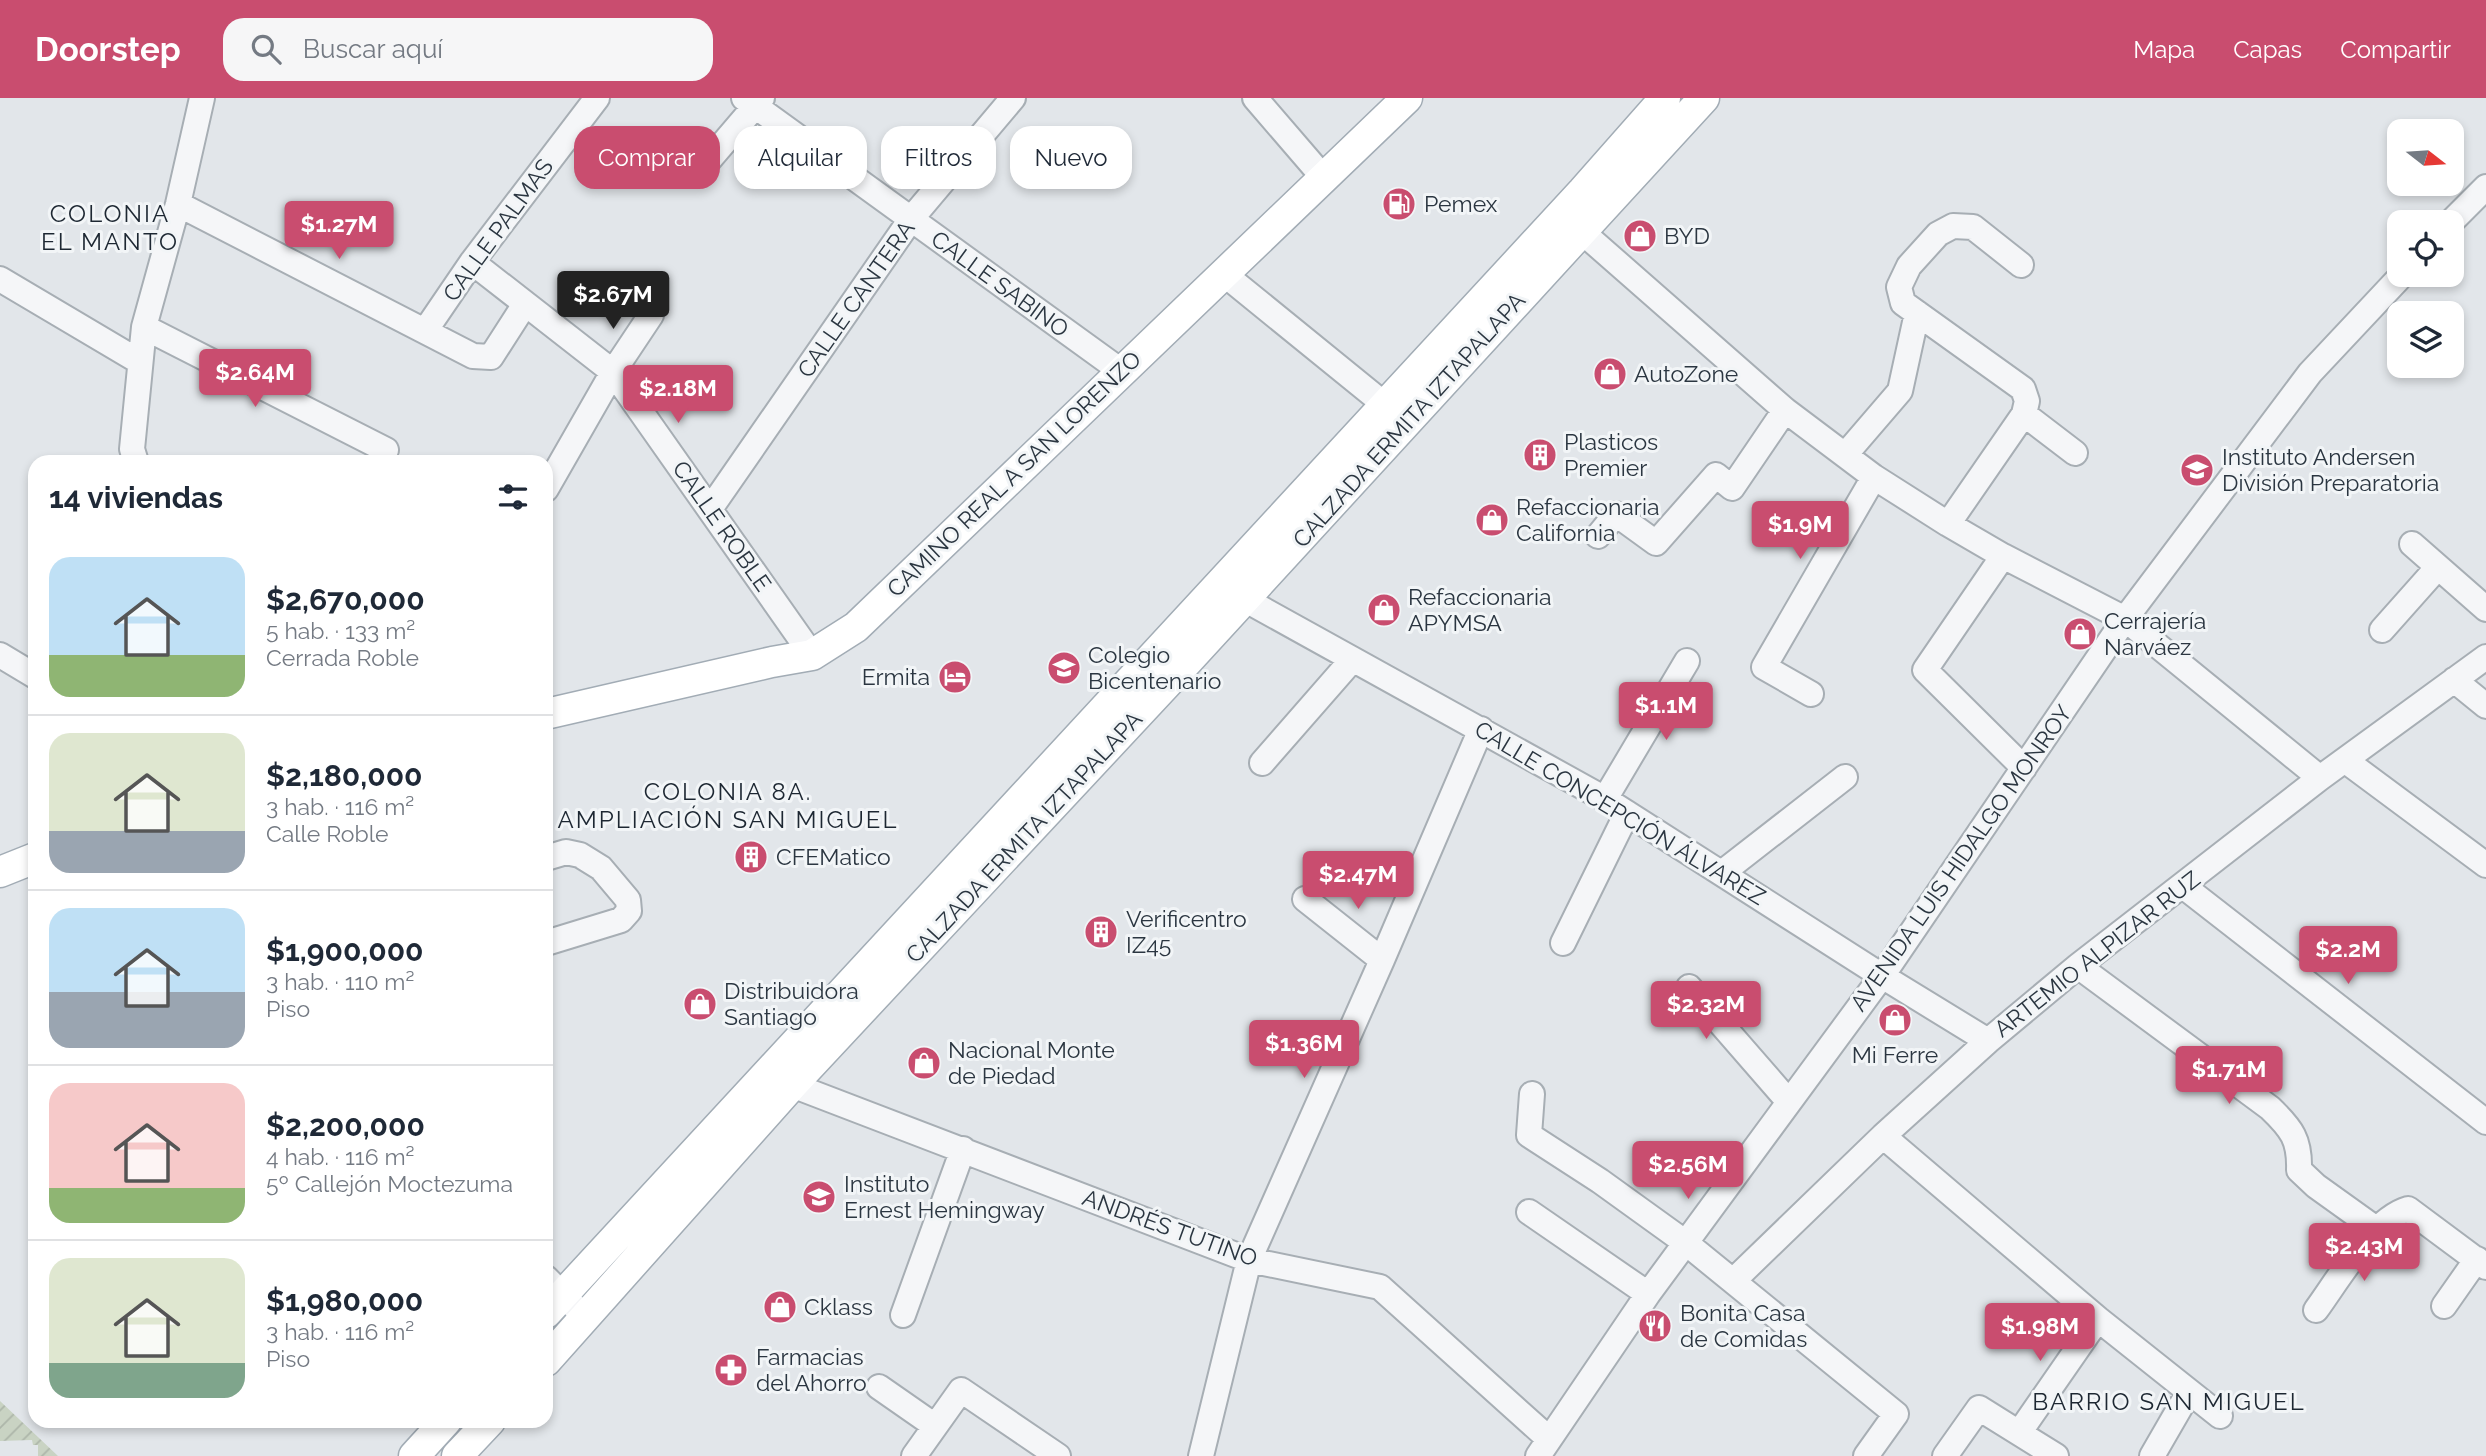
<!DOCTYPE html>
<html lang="es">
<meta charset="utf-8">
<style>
body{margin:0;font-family:Raleway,sans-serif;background:#f6f6f7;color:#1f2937;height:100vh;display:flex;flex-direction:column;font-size:26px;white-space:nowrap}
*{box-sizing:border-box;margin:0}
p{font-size:23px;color:#747a83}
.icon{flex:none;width:38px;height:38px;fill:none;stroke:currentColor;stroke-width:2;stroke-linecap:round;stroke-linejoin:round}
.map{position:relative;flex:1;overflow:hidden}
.drawer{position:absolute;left:28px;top:357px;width:525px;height:973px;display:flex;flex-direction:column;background:#fff;border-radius:21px;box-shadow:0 4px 10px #0003}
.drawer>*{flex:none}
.guide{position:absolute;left:574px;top:28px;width:665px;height:63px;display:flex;gap:14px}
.needle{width:46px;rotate:107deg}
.buttons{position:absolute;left:2387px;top:21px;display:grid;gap:14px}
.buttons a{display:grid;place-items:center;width:77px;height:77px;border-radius:14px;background:#fff;box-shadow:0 4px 10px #0003;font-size:35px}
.price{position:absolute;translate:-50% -60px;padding:0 16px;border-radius:7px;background:#c94d6f;color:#fff;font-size:23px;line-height:46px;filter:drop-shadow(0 2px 4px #0008)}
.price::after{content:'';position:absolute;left:50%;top:42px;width:21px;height:16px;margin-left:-10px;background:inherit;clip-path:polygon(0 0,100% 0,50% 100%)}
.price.selected{background:#222;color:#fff}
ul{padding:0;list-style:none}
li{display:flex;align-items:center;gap:21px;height:175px;padding:0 21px}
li+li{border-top:2px solid #e0e1e3}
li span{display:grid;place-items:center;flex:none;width:196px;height:140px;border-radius:21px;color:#555}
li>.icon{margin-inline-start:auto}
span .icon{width:84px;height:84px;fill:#fffc;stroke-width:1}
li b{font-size:30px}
h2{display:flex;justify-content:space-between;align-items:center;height:84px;padding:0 21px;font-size:30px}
.chip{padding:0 24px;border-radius:21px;background:#fff;box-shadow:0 4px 10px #0003;font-size:24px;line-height:63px}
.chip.selected{background:#c94d6f;color:#fff}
header{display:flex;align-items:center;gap:42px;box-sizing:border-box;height:98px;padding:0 35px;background:#c94d6f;color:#fff}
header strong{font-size:33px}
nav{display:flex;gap:38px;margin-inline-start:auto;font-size:24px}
.search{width:490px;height:63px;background:#f6f6f7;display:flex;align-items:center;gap:18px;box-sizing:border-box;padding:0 24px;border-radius:21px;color:#747a83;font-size:26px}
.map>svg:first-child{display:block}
.garden{fill:url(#garden-furrows)}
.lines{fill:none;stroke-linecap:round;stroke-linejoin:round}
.minor-casing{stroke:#a7aeb4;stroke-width:28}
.major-casing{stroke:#a2acb5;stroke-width:33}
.minor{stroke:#f5f6f8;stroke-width:24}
.major{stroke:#fff;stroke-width:30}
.labels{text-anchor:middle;stroke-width:6;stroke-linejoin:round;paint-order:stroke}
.poi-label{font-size:23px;fill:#2b3641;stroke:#f2f5f7;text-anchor:start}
.street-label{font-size:23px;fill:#2b3641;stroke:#f2f5f7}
.neighbourhood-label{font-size:24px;letter-spacing:2px;fill:#1d2732;stroke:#f2f5f7}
</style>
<header>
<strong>Doorstep</strong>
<div class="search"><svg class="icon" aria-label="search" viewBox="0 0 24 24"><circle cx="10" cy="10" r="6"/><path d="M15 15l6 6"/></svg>Buscar aquí</div>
<nav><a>Mapa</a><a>Capas</a><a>Compartir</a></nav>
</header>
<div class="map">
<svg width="2486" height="1358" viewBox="0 0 2486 1358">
<defs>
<pattern id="garden-furrows" width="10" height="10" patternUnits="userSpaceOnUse" patternTransform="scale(1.75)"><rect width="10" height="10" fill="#c9d3c3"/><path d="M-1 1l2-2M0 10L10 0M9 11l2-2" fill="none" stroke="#adb6a9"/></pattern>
</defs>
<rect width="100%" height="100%" fill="#e2e6ea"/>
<path class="garden" d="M0 1303 58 1358H38V1347H33L32 1342 0 1343Z"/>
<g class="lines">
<defs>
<path id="minor" d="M744 0 1121 273
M1255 0 1323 79
M709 62 762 0
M178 106 473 258 491 259 525 206
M2451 124 2486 89
M1581 133 1785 312 1874 379 1948 426 2003 458 2125 521 2320 680
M472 164 613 274 812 557
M1224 176 1384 306
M0 181 140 264
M144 229 386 352
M425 233 472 164 597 0
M2024 316 2075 355
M1845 357 1900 293 1917 215
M136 364 132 351 144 229 178 106 202 0
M546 391 613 274 651 217
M710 411 911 121 1013 0
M1948 426 2024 316 2027 303 2023 291 1903 205 1899 189 1909 168 1938 136 1953 128 1973 129 2021 167
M1598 438 1616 416 1656 445 1716 377 1732 390 1785 312
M2412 446 2486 511
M2003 458 1925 572 2024 670
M1244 501 1605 701 1882 878 1988 943
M2382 532 2438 469
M0 557 35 578
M2454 582 2486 608
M1811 596 1764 569 1874 379
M2346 663 2486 767
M1262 665 1352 562
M1605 701 1687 563
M546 760 566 754 580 757 601 770 628 802 629 813 621 822 546 845
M1723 774 1845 679
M2183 788 2486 1024
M1305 801 1382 862
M1563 845 1627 715
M2078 868 2270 1010C2292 1031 2300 1042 2299 1072L2316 1088 2376 1131
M1689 889 1789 1004
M792 987 1249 1162 1380 1189 1549 1341
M1532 996 1529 1037 1600 1083 1686 1145 1896 1316 1866 1358
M1883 1038 2098 1221 2220 1318
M1529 1114 1648 1196
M546 1180 586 1220
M1733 1183 1883 1038 1988 943 2078 868 2320 680 2486 559
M2444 1208 2477 1161
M2316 1212C2338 1182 2373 1121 2408 1111L2486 1169
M903 1217 963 1051
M879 1289 935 1328
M2019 1335 2098 1221
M914 1358 961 1292 1058 1358
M1201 1358 1249 1162 1382 862 1481 631
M1538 1358 1648 1196 1882 878 2125 521 2310 275 2402 177
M1945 1358 1979 1310 2056 1358
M2152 1358 2189 1294"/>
<path id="major" d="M546 616 772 564 812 557 856 529 1407 0
M0 774 35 760
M546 1215 1583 93 1665 0
M546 1263 792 987 1172 580 1704 0
M414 1358 446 1323
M457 1358 490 1323"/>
</defs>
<use href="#minor" class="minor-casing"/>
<use href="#major" class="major-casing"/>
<use href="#minor" class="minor"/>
<use href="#major" class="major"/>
</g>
<defs>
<symbol id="fuel-disc" viewBox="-11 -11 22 22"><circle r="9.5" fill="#c94d6f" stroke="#f2f5f7"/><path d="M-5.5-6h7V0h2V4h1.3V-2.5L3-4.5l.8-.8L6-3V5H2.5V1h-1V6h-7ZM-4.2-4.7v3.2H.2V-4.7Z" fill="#fff"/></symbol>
<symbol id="shop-disc" viewBox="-11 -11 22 22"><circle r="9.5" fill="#c94d6f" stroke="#f2f5f7"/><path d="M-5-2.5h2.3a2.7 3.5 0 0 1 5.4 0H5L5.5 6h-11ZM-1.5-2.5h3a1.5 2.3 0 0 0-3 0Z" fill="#fff"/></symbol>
<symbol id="building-disc" viewBox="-11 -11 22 22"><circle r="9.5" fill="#c94d6f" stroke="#f2f5f7"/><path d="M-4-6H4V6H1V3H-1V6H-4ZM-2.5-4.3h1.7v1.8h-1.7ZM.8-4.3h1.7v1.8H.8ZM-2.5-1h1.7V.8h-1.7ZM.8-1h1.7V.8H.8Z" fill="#fff"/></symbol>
<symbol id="school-disc" viewBox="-11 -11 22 22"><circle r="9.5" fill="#c94d6f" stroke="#f2f5f7"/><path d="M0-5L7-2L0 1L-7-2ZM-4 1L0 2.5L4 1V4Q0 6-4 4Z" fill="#fff"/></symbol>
<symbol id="hotel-disc" viewBox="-11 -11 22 22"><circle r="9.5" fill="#c94d6f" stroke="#f2f5f7"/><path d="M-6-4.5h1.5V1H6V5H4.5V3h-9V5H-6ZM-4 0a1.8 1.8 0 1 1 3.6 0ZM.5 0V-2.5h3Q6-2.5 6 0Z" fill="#fff"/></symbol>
<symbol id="restaurant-disc" viewBox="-11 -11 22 22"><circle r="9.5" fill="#c94d6f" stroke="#f2f5f7"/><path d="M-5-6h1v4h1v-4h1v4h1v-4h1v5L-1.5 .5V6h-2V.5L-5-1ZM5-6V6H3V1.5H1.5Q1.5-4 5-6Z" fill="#fff"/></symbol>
<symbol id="pharmacy-disc" viewBox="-11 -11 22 22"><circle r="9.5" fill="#c94d6f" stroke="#f2f5f7"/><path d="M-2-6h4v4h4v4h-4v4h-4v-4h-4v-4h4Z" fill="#fff"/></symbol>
</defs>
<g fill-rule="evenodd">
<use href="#fuel-disc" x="1380" y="87" width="38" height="38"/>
<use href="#shop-disc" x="1621" y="119" width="38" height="38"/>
<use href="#shop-disc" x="1591" y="257" width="38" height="38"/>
<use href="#building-disc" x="1521" y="338" width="38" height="38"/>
<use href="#school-disc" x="2178" y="353" width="38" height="38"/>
<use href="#shop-disc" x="1473" y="403" width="38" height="38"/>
<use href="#shop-disc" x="1365" y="493" width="38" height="38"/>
<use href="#shop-disc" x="2061" y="517" width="38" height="38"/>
<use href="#school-disc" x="1045" y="551" width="38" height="38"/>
<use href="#hotel-disc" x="936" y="560" width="38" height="38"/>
<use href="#building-disc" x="732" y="740" width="38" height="38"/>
<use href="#building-disc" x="1082" y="815" width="38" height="38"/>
<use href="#shop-disc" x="681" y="887" width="38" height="38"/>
<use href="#shop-disc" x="1876" y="903" width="38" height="38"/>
<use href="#shop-disc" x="905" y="946" width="38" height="38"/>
<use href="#school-disc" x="800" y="1080" width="38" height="38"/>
<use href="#shop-disc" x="761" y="1190" width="38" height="38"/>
<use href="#restaurant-disc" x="1636" y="1209" width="38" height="38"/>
<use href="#pharmacy-disc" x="712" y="1253" width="38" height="38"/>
</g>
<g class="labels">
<g class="poi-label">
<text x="1424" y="114">Pemex</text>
<text x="1664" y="146">BYD</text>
<text x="1634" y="284">AutoZone</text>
<text x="1564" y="352">Plasticos<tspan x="1564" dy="26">Premier</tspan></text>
<text x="2222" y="367">Instituto Andersen<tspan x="2222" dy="26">División Preparatoria</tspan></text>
<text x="1516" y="417">Refaccionaria<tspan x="1516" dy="26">California</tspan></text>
<text x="1408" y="507">Refaccionaria<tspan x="1408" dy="26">APYMSA</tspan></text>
<text x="2104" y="531">Cerrajería<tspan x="2104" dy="26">Narváez</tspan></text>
<text x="1088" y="565">Colegio<tspan x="1088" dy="26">Bicentenario</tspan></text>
<text x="930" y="587" text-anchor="end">Ermita</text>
<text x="776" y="767">CFEMatico</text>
<text x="1126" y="829">Verificentro<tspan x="1126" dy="26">IZ45</tspan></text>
<text x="724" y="901">Distribuidora<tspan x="724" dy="26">Santiago</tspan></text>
<text x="948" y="960">Nacional Monte<tspan x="948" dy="26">de Piedad</tspan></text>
<text x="1895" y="965" text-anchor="middle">Mi Ferre</text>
<text x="844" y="1094">Instituto<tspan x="844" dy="26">Ernest Hemingway</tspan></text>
<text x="804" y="1217">Cklass</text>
<text x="1680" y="1223">Bonita Casa<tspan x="1680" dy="26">de Comidas</tspan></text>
<text x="756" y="1267">Farmacias<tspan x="756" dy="26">del Ahorro</tspan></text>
</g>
<g class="street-label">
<text transform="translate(498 132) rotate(-54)" y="8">CALLE PALMAS</text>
<text transform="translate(1000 186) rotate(36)" y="8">CALLE SABINO</text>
<text transform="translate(856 201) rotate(-55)" y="8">CALLE CANTERA</text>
<text transform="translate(1409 322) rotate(-48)" y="8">CALZADA ERMITA IZTAPALAPA</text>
<text transform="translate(1014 376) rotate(-44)" y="8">CAMINO REAL A SAN LORENZO</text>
<text transform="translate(722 428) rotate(55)" y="8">CALLE ROBLE</text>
<text transform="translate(1620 715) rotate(31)" y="8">CALLE CONCEPCIÓN ÁLVAREZ</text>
<text transform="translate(1024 739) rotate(-47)" y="8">CALZADA ERMITA IZTAPALAPA</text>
<text transform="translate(1961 760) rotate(-55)" y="8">AVENIDA LUIS HIDALGO MONROY</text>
<text transform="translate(2097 856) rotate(-38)" y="8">ARTEMIO ALPIZAR RUZ</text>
<text transform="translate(1170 1130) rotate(20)" y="8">ANDRÉS TUTINO</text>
</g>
<g class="neighbourhood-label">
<text x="110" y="124">COLONIA<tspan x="110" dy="28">EL MANTO</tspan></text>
<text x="728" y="702">COLONIA 8A.<tspan x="728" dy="28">AMPLIACIÓN SAN MIGUEL</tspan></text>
<text x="2169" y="1312">BARRIO SAN MIGUEL</text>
</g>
</g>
</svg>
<div class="buttons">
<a><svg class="needle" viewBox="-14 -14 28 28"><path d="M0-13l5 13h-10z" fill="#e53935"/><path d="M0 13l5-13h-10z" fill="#747a83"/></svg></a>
<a><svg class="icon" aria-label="locate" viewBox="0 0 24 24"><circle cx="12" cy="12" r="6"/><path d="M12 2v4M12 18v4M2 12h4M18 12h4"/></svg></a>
<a><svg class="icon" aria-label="layers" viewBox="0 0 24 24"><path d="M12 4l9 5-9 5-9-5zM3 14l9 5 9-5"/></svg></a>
</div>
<b class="price" style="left:339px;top:163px">$1.27M</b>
<b class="price selected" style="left:613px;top:233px">$2.67M</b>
<b class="price" style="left:255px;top:311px">$2.64M</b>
<b class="price" style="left:678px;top:327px">$2.18M</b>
<b class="price" style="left:1800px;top:463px">$1.9M</b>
<b class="price" style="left:1666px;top:644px">$1.1M</b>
<b class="price" style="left:1358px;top:813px">$2.47M</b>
<b class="price" style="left:2348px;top:888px">$2.2M</b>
<b class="price" style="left:1706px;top:943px">$2.32M</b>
<b class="price" style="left:1304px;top:982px">$1.36M</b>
<b class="price" style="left:2229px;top:1008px">$1.71M</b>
<b class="price" style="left:1688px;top:1103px">$2.56M</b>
<b class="price" style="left:2364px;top:1185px">$2.43M</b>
<b class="price" style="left:2040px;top:1265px">$1.98M</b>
<div class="guide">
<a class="chip selected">Comprar</a>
<a class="chip">Alquilar</a>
<a class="chip">Filtros</a>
<a class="chip">Nuevo</a>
</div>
<section class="drawer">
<h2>14 viviendas<svg class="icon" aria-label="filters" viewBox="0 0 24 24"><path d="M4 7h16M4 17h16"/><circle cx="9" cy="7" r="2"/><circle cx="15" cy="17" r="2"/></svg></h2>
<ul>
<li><span style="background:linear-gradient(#bfe0f5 70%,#8fb573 0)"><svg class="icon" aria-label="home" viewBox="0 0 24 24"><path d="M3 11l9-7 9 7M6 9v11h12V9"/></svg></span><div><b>$2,670,000</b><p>5 hab. · 133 m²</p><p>Cerrada Roble</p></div></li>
<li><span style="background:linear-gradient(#dfe7d0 70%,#9aa5b1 0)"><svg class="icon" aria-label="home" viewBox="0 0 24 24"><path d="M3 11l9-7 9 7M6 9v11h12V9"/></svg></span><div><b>$2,180,000</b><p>3 hab. · 116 m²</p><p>Calle Roble</p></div></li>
<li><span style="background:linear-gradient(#bfe0f5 60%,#9aa5b1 0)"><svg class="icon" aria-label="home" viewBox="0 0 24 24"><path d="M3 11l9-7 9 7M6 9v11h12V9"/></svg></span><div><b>$1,900,000</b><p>3 hab. · 110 m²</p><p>Piso</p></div></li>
<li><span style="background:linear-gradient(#f6c9c9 75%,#8fb573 0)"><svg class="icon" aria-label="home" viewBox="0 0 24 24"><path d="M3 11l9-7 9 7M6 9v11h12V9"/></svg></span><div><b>$2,200,000</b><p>4 hab. · 116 m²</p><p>5º Callejón Moctezuma</p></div></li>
<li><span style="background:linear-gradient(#dfe7d0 75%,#7fa58c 0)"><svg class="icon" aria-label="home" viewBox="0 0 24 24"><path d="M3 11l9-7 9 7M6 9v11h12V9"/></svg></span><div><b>$1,980,000</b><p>3 hab. · 116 m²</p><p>Piso</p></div></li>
</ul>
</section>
</div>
